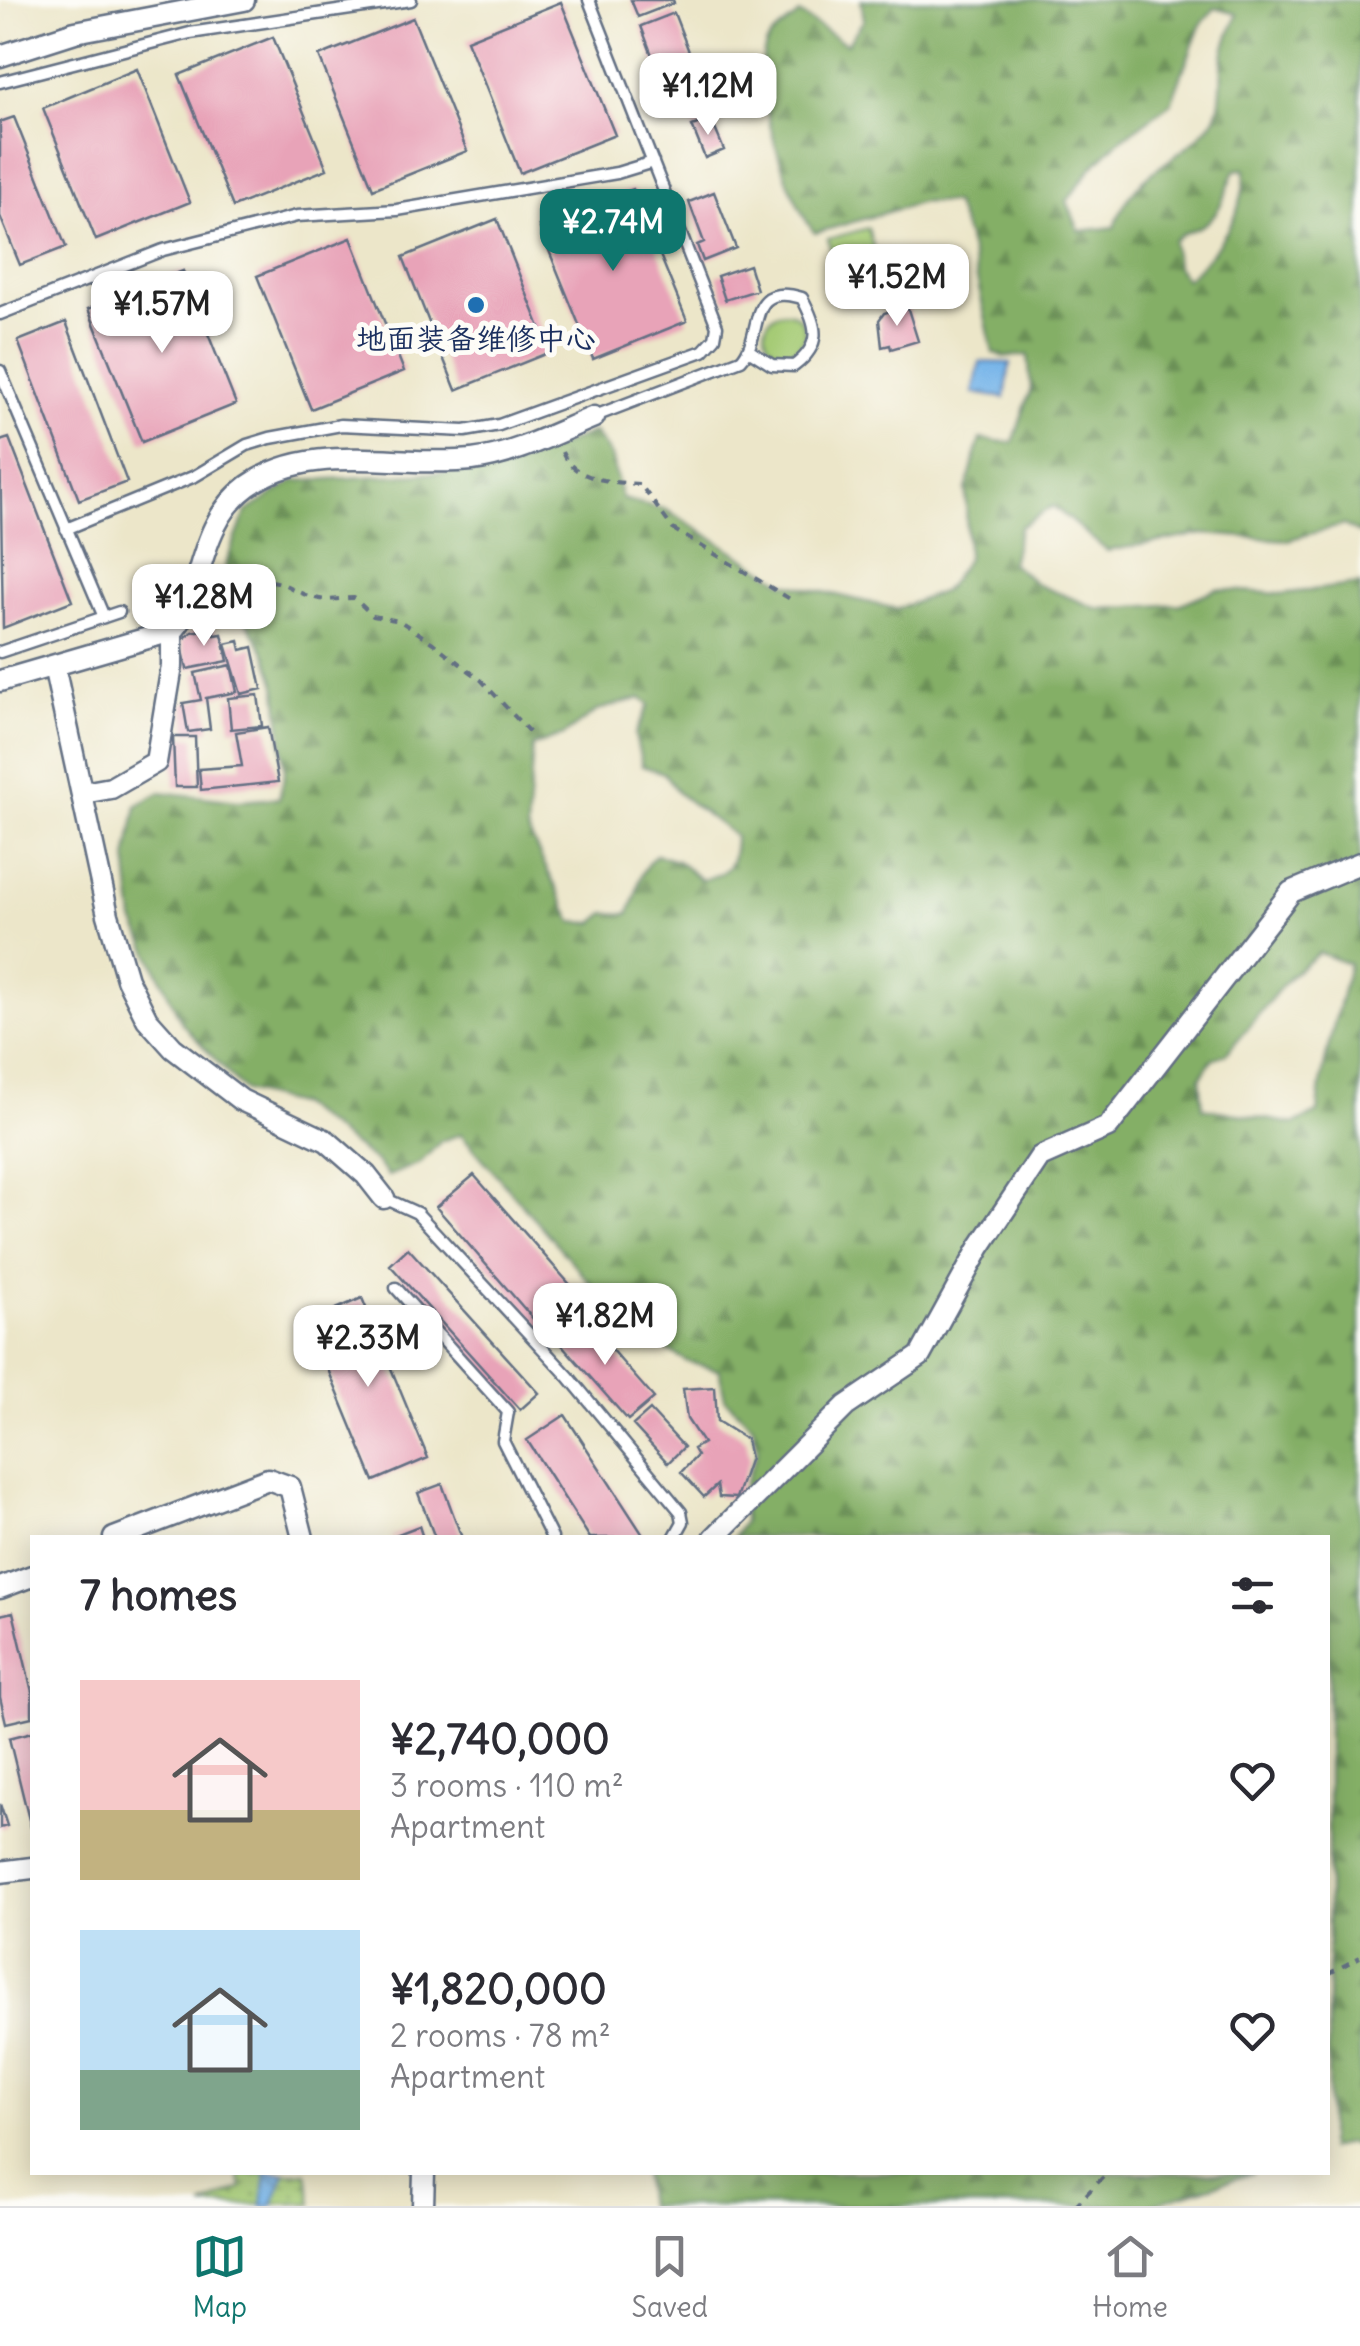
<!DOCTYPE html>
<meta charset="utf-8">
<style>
body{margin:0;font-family:Delius,"LXGW WenKai TC",sans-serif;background:#f2f2f3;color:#2b2b33;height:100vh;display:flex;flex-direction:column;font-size:38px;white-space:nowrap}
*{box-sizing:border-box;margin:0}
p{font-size:32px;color:#7c7c81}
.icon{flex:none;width:55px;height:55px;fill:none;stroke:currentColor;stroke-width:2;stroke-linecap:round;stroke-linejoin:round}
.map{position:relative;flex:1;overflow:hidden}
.sheet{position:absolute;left:30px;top:1535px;width:1300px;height:640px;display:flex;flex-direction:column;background:#fff;border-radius:0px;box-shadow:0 5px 25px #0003}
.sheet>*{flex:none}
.price{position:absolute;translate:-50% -85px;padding:0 22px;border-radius:20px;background:#fff;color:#222;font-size:32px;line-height:65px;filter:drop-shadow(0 2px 5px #0008)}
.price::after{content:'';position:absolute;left:50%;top:60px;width:30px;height:22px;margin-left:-15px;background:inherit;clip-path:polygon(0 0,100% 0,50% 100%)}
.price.active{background:#0f766e;color:#fff}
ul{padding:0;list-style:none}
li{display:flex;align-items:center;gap:30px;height:250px;padding:0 50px}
li span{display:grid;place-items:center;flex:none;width:280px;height:200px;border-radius:0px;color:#555}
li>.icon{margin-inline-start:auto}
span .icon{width:120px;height:120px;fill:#fffc;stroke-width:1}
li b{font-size:42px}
h2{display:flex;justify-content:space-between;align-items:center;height:120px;padding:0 50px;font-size:42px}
.tabs{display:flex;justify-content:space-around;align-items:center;height:140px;border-top:2px solid #e1e1e2;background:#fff;font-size:28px;color:#7c7c81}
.tabs a{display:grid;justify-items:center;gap:5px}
.tabs .active{color:#0f766e}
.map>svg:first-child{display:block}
.grass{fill:#a5cb75;stroke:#607d6a;stroke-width:2.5}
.forest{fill:url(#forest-firs);stroke:#506f62;stroke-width:2.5;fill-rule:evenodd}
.park{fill:url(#park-dots);stroke:#607d6a;stroke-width:2.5}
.water{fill:url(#water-ripples);stroke:#4872a4;stroke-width:2.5}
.building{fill:#e8a3b8}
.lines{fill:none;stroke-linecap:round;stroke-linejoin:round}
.lane-casing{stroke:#646f83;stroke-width:15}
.street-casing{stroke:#646f83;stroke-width:25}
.path{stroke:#646f83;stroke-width:4;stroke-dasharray:8 8;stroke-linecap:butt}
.lane{stroke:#fff;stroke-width:10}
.street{stroke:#fff;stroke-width:20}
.poi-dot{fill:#1f6fb2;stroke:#fdfcf7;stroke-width:4}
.labels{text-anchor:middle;stroke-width:10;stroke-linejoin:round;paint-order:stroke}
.poi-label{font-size:30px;fill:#1b2f5e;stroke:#fdfcf7}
</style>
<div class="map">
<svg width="1360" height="2206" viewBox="0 0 1360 2206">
<defs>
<pattern id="forest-firs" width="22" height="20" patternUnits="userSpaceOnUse" patternTransform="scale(2.5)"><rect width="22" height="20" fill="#84af66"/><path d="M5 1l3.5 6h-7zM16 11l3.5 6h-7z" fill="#6b8f57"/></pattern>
<pattern id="park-dots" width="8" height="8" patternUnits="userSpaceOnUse" patternTransform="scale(2.5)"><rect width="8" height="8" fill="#a5cb75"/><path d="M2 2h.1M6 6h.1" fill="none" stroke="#86a563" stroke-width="1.8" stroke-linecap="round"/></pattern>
<pattern id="water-ripples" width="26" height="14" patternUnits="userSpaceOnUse" patternTransform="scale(2.5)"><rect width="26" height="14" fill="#75b4e9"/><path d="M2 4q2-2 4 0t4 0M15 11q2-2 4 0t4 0" fill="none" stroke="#5f93c0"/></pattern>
</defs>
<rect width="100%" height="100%" fill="#fdfcf7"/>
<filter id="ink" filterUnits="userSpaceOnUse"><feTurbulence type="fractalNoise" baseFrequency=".01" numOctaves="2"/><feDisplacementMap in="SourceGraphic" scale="20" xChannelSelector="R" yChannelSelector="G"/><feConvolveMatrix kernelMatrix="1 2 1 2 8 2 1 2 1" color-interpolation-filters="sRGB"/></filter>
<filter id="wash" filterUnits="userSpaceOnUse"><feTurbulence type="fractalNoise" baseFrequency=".0048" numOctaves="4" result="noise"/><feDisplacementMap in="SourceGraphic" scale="40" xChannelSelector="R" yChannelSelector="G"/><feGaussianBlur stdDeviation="2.25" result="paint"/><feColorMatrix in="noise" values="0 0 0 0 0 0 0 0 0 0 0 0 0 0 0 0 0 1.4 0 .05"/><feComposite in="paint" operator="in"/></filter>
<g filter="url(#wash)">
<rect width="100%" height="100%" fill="#ece6c9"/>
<path class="grass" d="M868 228 881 275 841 286 828 239Z
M765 332a20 20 0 1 1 40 0a20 20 0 1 1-40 0Z"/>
<path class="forest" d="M861 0H1360V534L1344 525 1287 540 1203 534 1107 551 1053 506 1020 527 1011 563 1038 585 1099 609 1181 604 1216 589 1281 594 1360 584V2146L1347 2143 1328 2149V1538L734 1537 744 1521 743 1490 758 1449 753 1426 725 1399 719 1370 686 1361 625 1323 461 1134 441 1141 420 1163 388 1176 375 1161 299 1105 244 1091 182 1023 134 921 127 859 137 805 161 792 238 801 279 798 285 773 277 689 266 654 239 609 225 566 246 512 294 481 504 469 594 432 611 456 622 499 667 510 785 583 897 609 944 591 967 559 966 490 980 439 1013 443 1031 389 1028 355 1004 357 993 353 969 243 954 203 922 202 815 233C790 204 745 75 769 40 776 30 790 22 799 14L847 44 864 20ZM1215 8 1237 14C1233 27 1227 39 1224 51 1219 71 1225 103 1213 120 1181 165 1133 167 1115 227L1079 231 1067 201 1092 167 1119 141 1171 103 1200 26ZM1245 169C1246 210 1217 253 1186 279L1176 266 1173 241C1183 231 1190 232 1201 226 1221 216 1227 188 1235 170ZM641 698 649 705 635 735 642 766 664 773 678 793 735 836C734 865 731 872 702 880L677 861 656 855C632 878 642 891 628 914L606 913 594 923 573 922 527 829 533 746 564 735 598 710ZM1319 953 1349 964C1338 1014 1321 1062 1318 1113L1295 1124 1203 1108 1200 1078 1212 1059 1226 1054 1290 976Z
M643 2173V2172L1253 2173 1147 2206H647Z"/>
<path class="park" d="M239 2173H307L312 2203 203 2206 242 2188Z"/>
<path class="water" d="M980 362 1010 363 1005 398 973 393Z
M266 2173H285L272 2206H262Z"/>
<g id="blocks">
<path class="building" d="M631 0H673L674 3 638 17Z
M561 2 615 135 520 173 467 40Z
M674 13 700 80 666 93 641 26Z
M413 18 467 151 373 189 319 56Z
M273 37 327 169 233 207 179 75Z
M137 69 190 202 96 240 43 108Z
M14 117 66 247 20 265 0 216V122Z
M711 119 724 150 705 158 692 126Z
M633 189 687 321 593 359 539 226Z
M714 192 736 248 703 261 697 245 704 242 689 202Z
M497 219 550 352 456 390 403 257Z
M351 238 404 371 311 409 257 276Z
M749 265 757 290 725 300 717 276Z
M183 271 236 404 142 442 88 309Z
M907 306 918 341 891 349 890 345 882 347 879 320 884 313Z
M66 322 127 482 79 500 18 341Z
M9 438 72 601 3 628 0 441Z
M214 628 215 635 222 634 228 661 187 669 181 641 192 632Z
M239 641 241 650 253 647 262 689 241 694 226 644Z
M231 665 237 692 206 698 210 729 188 732 183 703 201 700 195 673Z
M258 695 262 726 231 729 228 698Z
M268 727 278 782 201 790 199 769 242 766 236 732Z
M173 737H195L197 787H175Z
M474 1175 580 1296 542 1329 436 1207Z
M408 1248 539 1393 520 1410 390 1265Z
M362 1298 428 1458 374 1481 308 1321Z
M581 1315 654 1398 628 1420 555 1337Z
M715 1387 717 1421 746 1439 750 1458 736 1498 719 1497 717 1485 704 1497 681 1472 697 1456 693 1449 703 1443 687 1419 683 1389Z
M650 1410 684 1447 668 1463 633 1425Z
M565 1415 645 1538H590L527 1440Z
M442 1484 462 1538H435L418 1493Z
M419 1526 423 1538H390V1537Z
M13 1612 32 1692V1717L6 1723 0 1697V1615Z
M32 1732V1828H31L9 1738Z
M0 1804 7 1826 0 1828Z"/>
</g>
</g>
<g filter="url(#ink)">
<use href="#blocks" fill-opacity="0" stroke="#646f83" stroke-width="2.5"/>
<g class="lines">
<defs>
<path id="lane" d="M0 82 190 33 411 0
M0 314 163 250 297 216 397 210 617 173 653 162
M0 371 104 617
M595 416 741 360C765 335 744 281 802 298 818 327 822 345 794 366L772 365 750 351
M66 529 195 476 247 445 270 438 341 425 465 431 499 425 703 351 715 338 717 326 589 0
M0 652 119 612
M384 1198 417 1213 569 1377 681 1512 683 1522 674 1538
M396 1288 508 1412 503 1441 552 1538"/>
<path id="street" d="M0 56 75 32 244 0
M54 666 108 915 127 979 147 1019 173 1048 241 1100 327 1141 366 1175 384 1198
M0 681 172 631C202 605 194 525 248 486 311 440 400 468 472 460 514 455 555 433 594 417
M83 793 111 788 156 762 172 666V631
M114 1538 268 1479 290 1487 303 1538
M714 1538 846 1406 920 1356 980 1247 1040 1157 1108 1127 1291 892 1360 863
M0 1588 32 1576
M0 1872 32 1868
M423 2206 424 2172"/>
</defs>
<use href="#lane" class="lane-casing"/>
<use href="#street" class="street-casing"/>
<path class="path" d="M562 452C574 481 612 482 640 484L673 529 795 602
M212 597H246C273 563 288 594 320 599 330 601 343 598 354 598L373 616 400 621 433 643 481 680 531 734
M1328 1974 1360 1957
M1075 2206 1108 2172"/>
<use href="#lane" class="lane"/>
<use href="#street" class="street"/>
</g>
</g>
<circle class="poi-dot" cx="476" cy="305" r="10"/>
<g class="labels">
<g class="poi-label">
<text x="476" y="349">地面装备维修中心</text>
</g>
</g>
</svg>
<b class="price" style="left:708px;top:138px">¥1.12M</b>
<b class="price active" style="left:613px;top:274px">¥2.74M</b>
<b class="price" style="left:897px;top:329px">¥1.52M</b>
<b class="price" style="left:162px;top:356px">¥1.57M</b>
<b class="price" style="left:204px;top:649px">¥1.28M</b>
<b class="price" style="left:605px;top:1368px">¥1.82M</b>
<b class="price" style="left:368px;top:1390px">¥2.33M</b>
<section class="sheet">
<h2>7 homes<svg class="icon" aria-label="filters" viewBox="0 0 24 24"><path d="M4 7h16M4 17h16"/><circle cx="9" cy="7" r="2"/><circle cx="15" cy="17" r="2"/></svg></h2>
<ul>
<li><span style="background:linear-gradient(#f6c9c9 65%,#c2b280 0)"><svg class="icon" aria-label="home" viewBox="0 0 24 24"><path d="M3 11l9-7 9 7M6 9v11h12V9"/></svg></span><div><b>¥2,740,000</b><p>3 rooms · 110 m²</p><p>Apartment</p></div><svg class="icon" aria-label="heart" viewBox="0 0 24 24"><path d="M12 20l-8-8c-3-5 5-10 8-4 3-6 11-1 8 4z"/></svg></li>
<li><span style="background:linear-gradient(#bfe0f5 70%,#7fa58c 0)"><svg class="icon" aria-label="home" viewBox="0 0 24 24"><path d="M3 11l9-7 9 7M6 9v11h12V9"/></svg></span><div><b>¥1,820,000</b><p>2 rooms · 78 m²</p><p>Apartment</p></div><svg class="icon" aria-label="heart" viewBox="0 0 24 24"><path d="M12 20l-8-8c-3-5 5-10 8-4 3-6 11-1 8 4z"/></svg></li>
</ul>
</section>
</div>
<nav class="tabs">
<a class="active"><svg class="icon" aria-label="map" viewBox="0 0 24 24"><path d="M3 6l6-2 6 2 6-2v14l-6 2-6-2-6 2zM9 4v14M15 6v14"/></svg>Map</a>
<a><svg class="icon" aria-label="saved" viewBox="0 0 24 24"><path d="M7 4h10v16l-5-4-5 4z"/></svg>Saved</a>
<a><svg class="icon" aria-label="home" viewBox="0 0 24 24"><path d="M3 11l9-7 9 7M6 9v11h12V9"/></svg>Home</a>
</nav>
